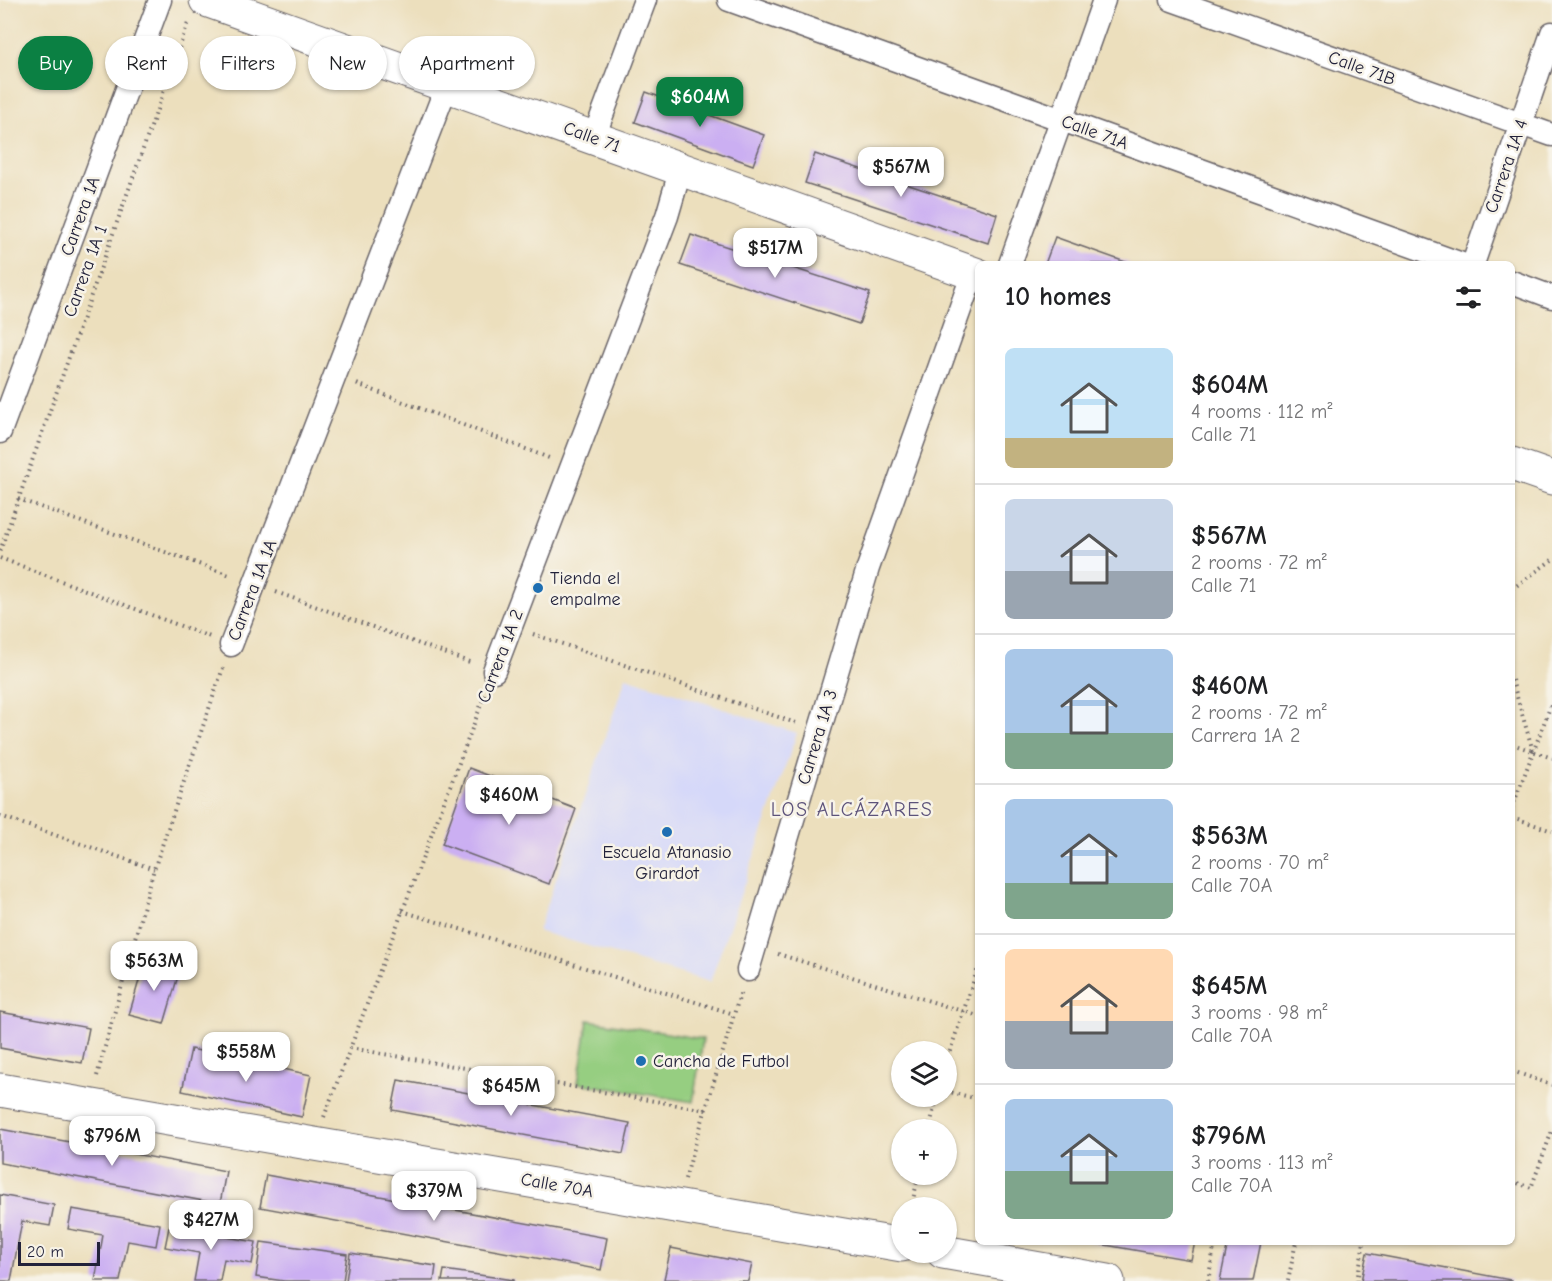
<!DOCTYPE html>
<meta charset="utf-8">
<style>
body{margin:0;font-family:"Comic Neue",sans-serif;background:#f2f2f2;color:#202124;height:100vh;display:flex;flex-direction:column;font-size:22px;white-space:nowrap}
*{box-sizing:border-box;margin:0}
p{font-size:20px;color:#757577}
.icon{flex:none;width:33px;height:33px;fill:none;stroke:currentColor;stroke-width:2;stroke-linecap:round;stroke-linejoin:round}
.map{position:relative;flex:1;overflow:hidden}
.details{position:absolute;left:975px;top:261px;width:540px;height:984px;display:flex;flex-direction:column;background:#fff;border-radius:9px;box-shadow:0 2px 4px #0004}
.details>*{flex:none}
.banner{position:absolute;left:18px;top:36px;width:570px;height:54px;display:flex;gap:12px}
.fabs{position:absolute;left:891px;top:1041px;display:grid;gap:12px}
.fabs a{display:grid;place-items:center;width:66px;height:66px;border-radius:50%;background:#fff;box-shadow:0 2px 4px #0004;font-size:30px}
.scale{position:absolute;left:18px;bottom:15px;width:82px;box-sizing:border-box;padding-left:6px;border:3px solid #22223b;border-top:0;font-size:16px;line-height:21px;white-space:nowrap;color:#22223b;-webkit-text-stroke:4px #f7f3e8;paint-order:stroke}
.price{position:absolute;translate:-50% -51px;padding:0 14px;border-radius:12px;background:#fff;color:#222;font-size:20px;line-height:39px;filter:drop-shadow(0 2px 3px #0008)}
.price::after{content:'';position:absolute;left:50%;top:36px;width:18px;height:14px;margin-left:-9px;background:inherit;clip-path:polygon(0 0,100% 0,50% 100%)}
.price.current{background:#0b8043;color:#fff}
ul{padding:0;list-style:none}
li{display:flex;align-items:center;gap:18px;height:150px;padding:0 30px}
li+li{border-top:2px solid #e0e0e0}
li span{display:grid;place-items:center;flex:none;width:168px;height:120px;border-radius:9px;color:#555}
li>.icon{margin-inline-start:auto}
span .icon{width:72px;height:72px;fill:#fffc;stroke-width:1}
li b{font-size:26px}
h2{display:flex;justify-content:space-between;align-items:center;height:72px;padding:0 30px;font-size:26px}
.pill{padding:0 21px;border-radius:27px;background:#fff;box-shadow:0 2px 4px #0004;font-size:21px;line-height:54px}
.pill.current{background:#0b8043;color:#fff}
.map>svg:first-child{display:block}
.built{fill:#d5d8f9}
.green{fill:#96ce81;stroke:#5c785e;stroke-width:1.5}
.building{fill:#cbaff2}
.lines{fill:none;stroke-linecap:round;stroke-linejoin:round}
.street-casing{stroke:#696468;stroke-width:25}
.secondary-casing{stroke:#696468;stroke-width:35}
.path{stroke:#696468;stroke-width:4;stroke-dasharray:1.5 4.5;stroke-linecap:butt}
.street{stroke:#fff;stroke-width:22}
.secondary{stroke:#fff;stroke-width:33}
.poi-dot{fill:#1f6fb2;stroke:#f7f3e8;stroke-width:2}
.labels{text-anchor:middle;stroke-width:5;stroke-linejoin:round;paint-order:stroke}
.street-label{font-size:18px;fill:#22223b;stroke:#f7f3e8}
.poi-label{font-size:18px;fill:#22223b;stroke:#f7f3e8;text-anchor:start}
.neighbourhood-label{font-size:20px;letter-spacing:1.5px;fill:#5d537b;stroke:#f7f3e8}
</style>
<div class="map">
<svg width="1552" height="1281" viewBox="0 0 1552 1281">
<rect width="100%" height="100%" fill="#f7f3e8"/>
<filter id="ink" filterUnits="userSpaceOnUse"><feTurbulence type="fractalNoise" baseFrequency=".0167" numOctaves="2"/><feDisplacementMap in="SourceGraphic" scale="12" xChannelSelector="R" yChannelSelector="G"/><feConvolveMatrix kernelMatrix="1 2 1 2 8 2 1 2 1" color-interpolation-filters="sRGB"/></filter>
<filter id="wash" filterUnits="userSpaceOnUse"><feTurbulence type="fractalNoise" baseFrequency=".008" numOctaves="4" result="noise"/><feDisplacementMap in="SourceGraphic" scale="24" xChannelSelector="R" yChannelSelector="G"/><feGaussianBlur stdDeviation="1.35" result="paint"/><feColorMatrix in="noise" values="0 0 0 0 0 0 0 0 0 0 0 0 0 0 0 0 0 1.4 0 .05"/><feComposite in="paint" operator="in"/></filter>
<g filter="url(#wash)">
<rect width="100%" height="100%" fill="#ecdfbd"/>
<path class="built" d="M626 677 797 733 710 982 538 931Z"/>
<path class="green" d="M588 1020 703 1039 693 1102 578 1083Z"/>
<g id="blocks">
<path class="building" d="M646 92 764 135 753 165 635 122Z
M815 154 997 214 988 243 805 183Z
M691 235 870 293 859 324 680 265Z
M1055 237 1131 264H1045Z
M469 768 576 809 549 884 442 844Z
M145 960 180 969 164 1024 129 1015Z
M0 1012 89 1028 82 1063 0 1048Z
M191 1049 311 1075 302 1117 182 1091Z
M398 1080 630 1123 623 1154 392 1110Z
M0 1129 226 1171 220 1204 0 1163Z
M266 1175 607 1238 601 1270 260 1207Z
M0 1195 54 1205 50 1226 22 1221 11 1281H0Z
M72 1209 160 1224 156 1246 128 1241 120 1281H95L103 1235 68 1229Z
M169 1227 256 1242 252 1264 224 1259 220 1281H194L199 1253 165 1247Z
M261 1242 347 1254 343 1281H284L256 1277Z
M1088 1242H1195L1191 1260Z
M1228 1242H1261L1253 1281H1220Z
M671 1248 752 1264 748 1281 664 1279Z
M350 1253 436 1266 434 1281H346Z
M1367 1253 1511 1280V1281H1361Z
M444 1270 514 1280V1281H442Z"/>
</g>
</g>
<g filter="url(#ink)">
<use href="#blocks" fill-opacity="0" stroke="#696468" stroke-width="1.5"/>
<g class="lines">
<defs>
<path id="street" d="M729 0 1462 264
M1172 0 1552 135
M594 137 645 0
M1010 264 1104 0
M1473 264 1552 33
M1512 282 1552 297
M0 432 160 0
M231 645 447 85
M494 671 667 216 681 168
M748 970 868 568 973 273"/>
<path id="secondary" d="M206 0 978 275
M1512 464 1552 478
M0 1090 902 1245
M943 1252 1108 1281"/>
</defs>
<use href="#street" class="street-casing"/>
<use href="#secondary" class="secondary-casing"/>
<path class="path" d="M357 384 549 458
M18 499 232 576
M0 551 188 23
M0 558 210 637
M1512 589 1552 560
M276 592 472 663
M533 634 796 723
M1512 680 1533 751
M1512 744 1552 758
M1512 808 1552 702
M0 816 154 869
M1512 817 1552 831
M402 911 734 1014
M778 954 978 1016
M350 1048 706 1110
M946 1063 978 968
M1512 1071 1552 1085
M97 1076 154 869 223 668
M946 1091 978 1099
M324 1117 486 692
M929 1130 937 1096
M685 1179 741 991
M1512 1181 1531 1188 1552 1131
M911 1208 919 1174
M1208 1281 1215 1242
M1288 1281 1296 1242
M1357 1281 1364 1242"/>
<use href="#street" class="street"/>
<use href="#secondary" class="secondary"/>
</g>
</g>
<g class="poi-dot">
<circle cx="538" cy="588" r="6"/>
<circle cx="667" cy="832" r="6"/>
<circle cx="641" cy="1061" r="6"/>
</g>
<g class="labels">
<g class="street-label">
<text transform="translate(1362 68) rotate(20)" y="6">Calle 71B</text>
<text transform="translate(1095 132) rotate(20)" y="6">Calle 71A</text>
<text transform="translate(592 137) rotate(20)" y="6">Calle 71</text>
<text transform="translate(1506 166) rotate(-71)" y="6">Carrera 1A 4</text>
<text transform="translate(80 216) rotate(-70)" y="6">Carrera 1A</text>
<text transform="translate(85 271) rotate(-70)" y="6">Carrera 1A 1</text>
<text transform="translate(252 590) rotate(-69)" y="6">Carrera 1A 1A</text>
<text transform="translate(500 656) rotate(-69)" y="6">Carrera 1A 2</text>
<text transform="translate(817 737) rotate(-73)" y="6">Carrera 1A 3</text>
<text transform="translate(557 1185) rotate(10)" y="6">Calle 70A</text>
</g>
<g class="poi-label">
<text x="550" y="584">Tienda el<tspan x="550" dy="21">empalme</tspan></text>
<text x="667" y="858" text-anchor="middle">Escuela Atanasio<tspan x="667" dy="21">Girardot</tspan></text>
<text x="653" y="1067">Cancha de Futbol</text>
</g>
<g class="neighbourhood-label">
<text x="852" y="816">LOS ALCÁZARES</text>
</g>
</g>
</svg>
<div class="fabs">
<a><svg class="icon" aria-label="layers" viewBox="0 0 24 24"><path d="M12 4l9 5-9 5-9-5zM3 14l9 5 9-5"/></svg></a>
<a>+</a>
<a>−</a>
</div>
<div class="scale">20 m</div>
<b class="price current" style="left:700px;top:128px">$604M</b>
<b class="price" style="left:901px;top:198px">$567M</b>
<b class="price" style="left:775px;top:279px">$517M</b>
<b class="price" style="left:509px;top:826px">$460M</b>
<b class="price" style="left:154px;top:992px">$563M</b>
<b class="price" style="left:246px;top:1083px">$558M</b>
<b class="price" style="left:511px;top:1117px">$645M</b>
<b class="price" style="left:112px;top:1167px">$796M</b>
<b class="price" style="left:434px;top:1222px">$379M</b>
<b class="price" style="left:211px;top:1251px">$427M</b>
<div class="banner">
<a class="pill current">Buy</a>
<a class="pill">Rent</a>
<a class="pill">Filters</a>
<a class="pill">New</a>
<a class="pill">Apartment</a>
</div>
<section class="details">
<h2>10 homes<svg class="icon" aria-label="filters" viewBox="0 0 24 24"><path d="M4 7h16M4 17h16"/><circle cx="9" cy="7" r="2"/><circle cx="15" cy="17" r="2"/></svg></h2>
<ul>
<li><span style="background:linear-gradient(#bfe0f5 75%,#c2b280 0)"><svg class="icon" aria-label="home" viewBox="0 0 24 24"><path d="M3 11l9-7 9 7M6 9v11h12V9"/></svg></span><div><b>$604M</b><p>4 rooms · 112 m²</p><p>Calle 71</p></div></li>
<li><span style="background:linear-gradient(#c9d6e8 60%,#9aa5b1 0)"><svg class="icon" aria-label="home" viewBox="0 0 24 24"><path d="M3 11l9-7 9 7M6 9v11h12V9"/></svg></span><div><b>$567M</b><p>2 rooms · 72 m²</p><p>Calle 71</p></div></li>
<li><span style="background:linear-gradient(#a9c7e8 70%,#7fa58c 0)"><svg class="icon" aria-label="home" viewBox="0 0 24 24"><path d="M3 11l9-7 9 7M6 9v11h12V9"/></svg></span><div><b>$460M</b><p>2 rooms · 72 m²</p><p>Carrera 1A 2</p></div></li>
<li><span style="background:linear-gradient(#a9c7e8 70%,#7fa58c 0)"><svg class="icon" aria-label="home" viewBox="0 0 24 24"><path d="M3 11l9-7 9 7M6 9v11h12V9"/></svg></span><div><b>$563M</b><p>2 rooms · 70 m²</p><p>Calle 70A</p></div></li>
<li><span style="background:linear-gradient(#ffd9b3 60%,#9aa5b1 0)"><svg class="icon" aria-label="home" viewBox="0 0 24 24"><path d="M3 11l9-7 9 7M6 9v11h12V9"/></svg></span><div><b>$645M</b><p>3 rooms · 98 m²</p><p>Calle 70A</p></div></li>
<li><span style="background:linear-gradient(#a9c7e8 60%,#7fa58c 0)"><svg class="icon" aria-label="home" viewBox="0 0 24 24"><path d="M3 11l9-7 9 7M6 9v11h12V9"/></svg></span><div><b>$796M</b><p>3 rooms · 113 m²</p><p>Calle 70A</p></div></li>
</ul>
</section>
</div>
